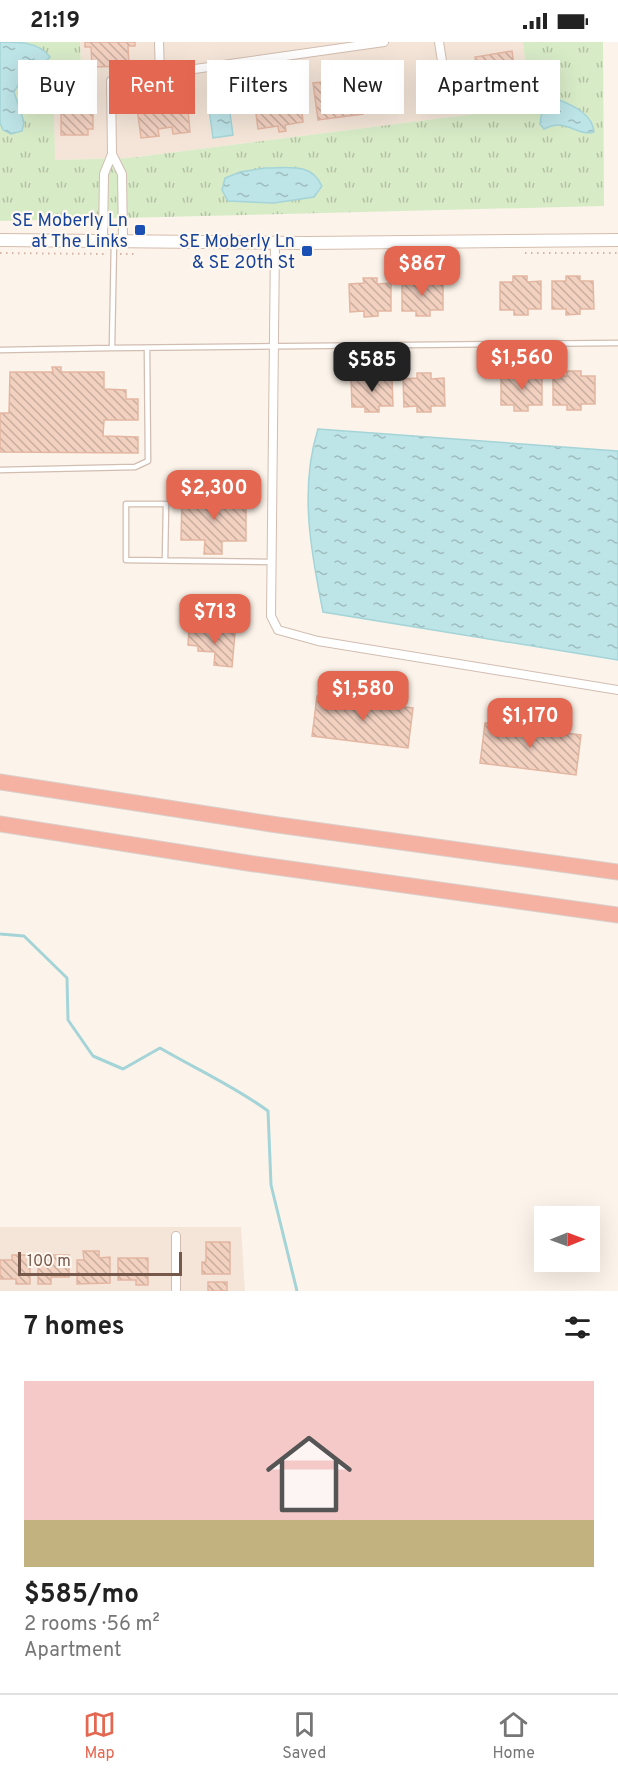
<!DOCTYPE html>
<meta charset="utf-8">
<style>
body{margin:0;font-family:Overpass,sans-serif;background:#f2f2f2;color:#222;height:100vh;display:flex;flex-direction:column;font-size:22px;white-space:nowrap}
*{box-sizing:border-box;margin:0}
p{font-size:20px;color:#767676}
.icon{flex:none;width:33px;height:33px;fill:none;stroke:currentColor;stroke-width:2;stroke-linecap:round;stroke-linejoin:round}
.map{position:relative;height:1249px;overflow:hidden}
.side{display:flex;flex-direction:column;background:#fff;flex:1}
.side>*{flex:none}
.top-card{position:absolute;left:18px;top:18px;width:582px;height:54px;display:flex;gap:12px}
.needle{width:39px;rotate:89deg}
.controls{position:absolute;left:534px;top:1164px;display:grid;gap:12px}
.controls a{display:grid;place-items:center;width:66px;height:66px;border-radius:0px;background:#fff;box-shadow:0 6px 24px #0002;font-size:30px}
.scale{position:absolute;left:18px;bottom:15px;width:164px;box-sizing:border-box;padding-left:6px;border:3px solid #77594c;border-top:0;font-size:16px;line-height:21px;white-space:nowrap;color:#77594c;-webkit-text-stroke:4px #fff8f0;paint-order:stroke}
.price{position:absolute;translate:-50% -51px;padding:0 14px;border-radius:12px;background:#e46751;color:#fff;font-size:20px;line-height:39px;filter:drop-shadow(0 2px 3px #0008)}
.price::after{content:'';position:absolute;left:50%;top:36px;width:18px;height:14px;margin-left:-9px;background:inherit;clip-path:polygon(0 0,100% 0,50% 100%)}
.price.selected{background:#222;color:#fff}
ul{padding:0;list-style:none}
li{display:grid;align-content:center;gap:12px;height:318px;padding:0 24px}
li span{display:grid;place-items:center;height:186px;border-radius:0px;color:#555}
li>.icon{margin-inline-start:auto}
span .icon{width:108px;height:108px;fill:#fffc;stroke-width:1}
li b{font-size:26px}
h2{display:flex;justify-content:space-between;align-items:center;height:72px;padding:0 24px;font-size:26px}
.chip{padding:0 21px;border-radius:0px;background:#fff;box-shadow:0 6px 24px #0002;font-size:21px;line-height:54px}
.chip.selected{background:#e46751;color:#fff}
.status{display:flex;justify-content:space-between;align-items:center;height:42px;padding:0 30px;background:#fff;direction:ltr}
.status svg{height:16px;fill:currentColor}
.dock{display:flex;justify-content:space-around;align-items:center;height:84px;border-top:2px solid #e0e0e0;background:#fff;font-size:16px;color:#767676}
.dock a{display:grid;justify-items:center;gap:3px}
.dock .selected{color:#e46751}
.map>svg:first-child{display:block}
.residential{fill:#f4e5d8}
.grass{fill:url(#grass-tufts)}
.water{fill:url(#water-ripples);stroke:#a4d4d8;stroke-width:1.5}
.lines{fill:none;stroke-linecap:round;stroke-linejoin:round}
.stream{stroke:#a4d4d8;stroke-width:3}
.building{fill:url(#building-back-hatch);stroke:#e4b6a2;stroke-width:1.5}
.lane-casing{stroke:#d1bdb1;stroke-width:7}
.street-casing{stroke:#d1bdb1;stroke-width:10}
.secondary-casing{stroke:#d4bdae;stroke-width:14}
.highway-casing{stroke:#d9d1cd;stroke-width:17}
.path{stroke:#d7b4a4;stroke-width:2;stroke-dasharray:1.5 4.5;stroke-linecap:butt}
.lane{stroke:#fff;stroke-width:4.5}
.street{stroke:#fff;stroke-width:8}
.secondary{stroke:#fff;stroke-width:12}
.highway{stroke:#f5b1a1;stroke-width:15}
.transit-dot{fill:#1a4fb4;stroke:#fff8f0;stroke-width:2}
.labels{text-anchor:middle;stroke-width:4.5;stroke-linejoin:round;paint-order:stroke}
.transit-label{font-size:18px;fill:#164399;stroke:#fff8f0;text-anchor:end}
</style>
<div class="status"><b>21:19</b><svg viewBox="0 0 49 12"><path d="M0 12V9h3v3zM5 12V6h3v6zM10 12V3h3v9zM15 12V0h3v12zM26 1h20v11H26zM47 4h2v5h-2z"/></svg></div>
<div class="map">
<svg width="618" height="1249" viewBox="0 0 618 1249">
<defs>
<pattern id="grass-tufts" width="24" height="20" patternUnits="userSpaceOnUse" patternTransform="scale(1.5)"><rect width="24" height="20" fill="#d8ebc7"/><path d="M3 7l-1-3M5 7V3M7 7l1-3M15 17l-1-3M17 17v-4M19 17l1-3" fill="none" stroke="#b4c1a4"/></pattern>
<pattern id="water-ripples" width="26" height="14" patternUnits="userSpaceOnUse" patternTransform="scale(1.5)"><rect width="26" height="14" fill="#bde4e7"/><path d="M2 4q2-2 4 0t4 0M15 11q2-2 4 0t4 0" fill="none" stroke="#9ebcbd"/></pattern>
<pattern id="building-back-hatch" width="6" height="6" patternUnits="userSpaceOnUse" patternTransform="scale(1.5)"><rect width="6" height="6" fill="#f2d1c1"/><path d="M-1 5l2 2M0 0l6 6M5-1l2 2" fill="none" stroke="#c9ad9f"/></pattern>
</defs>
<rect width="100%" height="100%" fill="#fcf4ea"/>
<path class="residential" d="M80 0H523L530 65 129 116 54 118 53 30 81 23Z
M0 1185H241L245 1249H0Z"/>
<path class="grass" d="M0 0H80L81 23 53 30 55 118 129 116 530 65 523 0H603L604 164 0 179Z"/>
<path class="water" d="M0 0C21 0 39 0 50 15 37 30 23 31 14 50L24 80 22 89 11 92 3 88 0 81Z
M228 57 233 93 213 96 208 59Z
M557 57C572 63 593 72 594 90 575 95 568 75 544 87L540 82 542 68 549 58Z
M265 126C288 126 311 120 322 144L314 155 274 161 228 159 222 148 225 136 240 130Z
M318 387 618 409V618L323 570C311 510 299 447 318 387Z"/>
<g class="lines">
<path class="stream" d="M0 892 24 894 67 936 68 978 93 1014 123 1027 160 1006C196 1027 234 1044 268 1069L271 1143 297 1249"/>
</g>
<path class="building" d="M85 0H135V4H128L129 24 92 25 91 5H85Z
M512 9 515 29 520 28 522 35 515 36 518 54 482 61 475 15Z
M331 32H338L339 37 358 35 363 72 318 78 313 41 332 39Z
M279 40V45L299 43 303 80 285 83 286 89 279 90 278 84 258 87 253 49 272 47V41Z
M61 45H93V87H88V93H61Z
M174 55 175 60 187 58 190 90 173 92 172 85 158 87 159 94 141 96 137 65 147 63V58Z
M513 234H527V240L541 239V267H528V273H514V268H500V240H513Z
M566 234H580V239H593L594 267H580V272L566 273V267H552V239H566Z
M416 235H430V241H443V268H430V274H416V269H402V241H416Z
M363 236H377V242L391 241V269H378V274L364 275V269L350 270 349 242 364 241Z
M52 325H61V330H104V347L126 348V357H138V378H104L103 394 138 395V411L0 410V371H9L10 330H53Z
M567 329H581V334H595V362H581V368H567V363H553V334H567Z
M515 330H528V335H542V363H528V369H514V363H501V336L515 335Z
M379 331V337H392L393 364H379V370H365V365H352L351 337H365V332Z
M417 331H431V337L444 336 445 364H431V370H417V364L404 365 403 337 417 336Z
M208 451H219V456H246V499H222V512H204L205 498H181L182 456H208Z
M189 587 235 591 232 625 214 623 215 610 198 609V604L188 603Z
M317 654 413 666 408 706 312 694Z
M485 681 581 693 576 733 480 721Z
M206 1200H230V1232H202V1220H206Z
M83 1209H99V1216L110 1215V1241L77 1242V1218H84Z
M12 1213H30V1242H16V1237H0V1218H12Z
M38 1213H69V1235H51V1242H38Z
M118 1216H148V1243H136V1238H118Z
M208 1240H227V1249H208Z"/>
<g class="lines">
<defs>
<path id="lane" d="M114 199 112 306 618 301
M0 308 112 306
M0 428 135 425 148 419 147 306
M165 518 166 462H126V518L271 520"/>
<path id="street" d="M159 0 160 32
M439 0 449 63
M112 112 122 132 123 199
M103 198 104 132 112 112 111 39 384 0
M275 201 271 574 278 588 318 599 618 648
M176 1249V1194"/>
<path id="secondary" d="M0 198 308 201 618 198"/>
<path id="highway" d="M0 740 271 782 618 830
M0 782 254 822 618 873"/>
</defs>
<use href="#lane" class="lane-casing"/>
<use href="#street" class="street-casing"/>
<use href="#secondary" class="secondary-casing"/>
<use href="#highway" class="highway-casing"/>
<path class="path" d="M0 211 105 212
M525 211H618
M120 212H138"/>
<use href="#lane" class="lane"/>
<use href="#street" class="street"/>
<use href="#secondary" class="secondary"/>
<use href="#highway" class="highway"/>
</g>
<g class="transit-dot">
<rect x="134" y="182" width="12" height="12" rx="3"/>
<rect x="301" y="203" width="12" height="12" rx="3"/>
</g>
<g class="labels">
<g class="transit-label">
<text x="128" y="184">SE Moberly Ln<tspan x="128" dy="21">at The Links</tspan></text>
<text x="295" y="205">SE Moberly Ln<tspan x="295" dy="21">&amp; SE 20th St</tspan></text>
</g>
</g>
</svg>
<div class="controls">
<a><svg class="needle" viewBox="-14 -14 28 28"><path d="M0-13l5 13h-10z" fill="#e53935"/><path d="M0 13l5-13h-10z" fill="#767676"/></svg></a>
</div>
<div class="scale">100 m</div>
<b class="price" style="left:422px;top:255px">$867</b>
<b class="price" style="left:522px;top:349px">$1,560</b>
<b class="price selected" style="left:372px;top:351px">$585</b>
<b class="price" style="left:214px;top:479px">$2,300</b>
<b class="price" style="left:215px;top:603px">$713</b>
<b class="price" style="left:363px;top:680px">$1,580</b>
<b class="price" style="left:530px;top:707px">$1,170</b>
<div class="top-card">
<a class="chip">Buy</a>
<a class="chip selected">Rent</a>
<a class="chip">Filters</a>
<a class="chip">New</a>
<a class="chip">Apartment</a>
</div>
</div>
<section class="side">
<h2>7 homes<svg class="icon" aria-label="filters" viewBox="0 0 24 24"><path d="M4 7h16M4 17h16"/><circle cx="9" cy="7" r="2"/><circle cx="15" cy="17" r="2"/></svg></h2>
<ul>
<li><span style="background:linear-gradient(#f6c9c9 75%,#c2b280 0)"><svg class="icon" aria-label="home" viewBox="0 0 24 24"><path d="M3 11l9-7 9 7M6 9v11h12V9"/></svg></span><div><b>$585/mo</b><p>2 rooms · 56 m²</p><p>Apartment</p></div></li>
</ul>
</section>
<nav class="dock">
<a class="selected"><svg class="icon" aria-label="map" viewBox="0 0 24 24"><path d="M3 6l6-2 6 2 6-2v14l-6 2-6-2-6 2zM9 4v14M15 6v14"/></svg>Map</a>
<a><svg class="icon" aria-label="saved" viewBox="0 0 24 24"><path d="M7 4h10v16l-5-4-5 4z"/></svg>Saved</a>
<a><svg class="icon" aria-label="home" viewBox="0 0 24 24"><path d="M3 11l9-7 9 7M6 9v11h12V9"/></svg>Home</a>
</nav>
